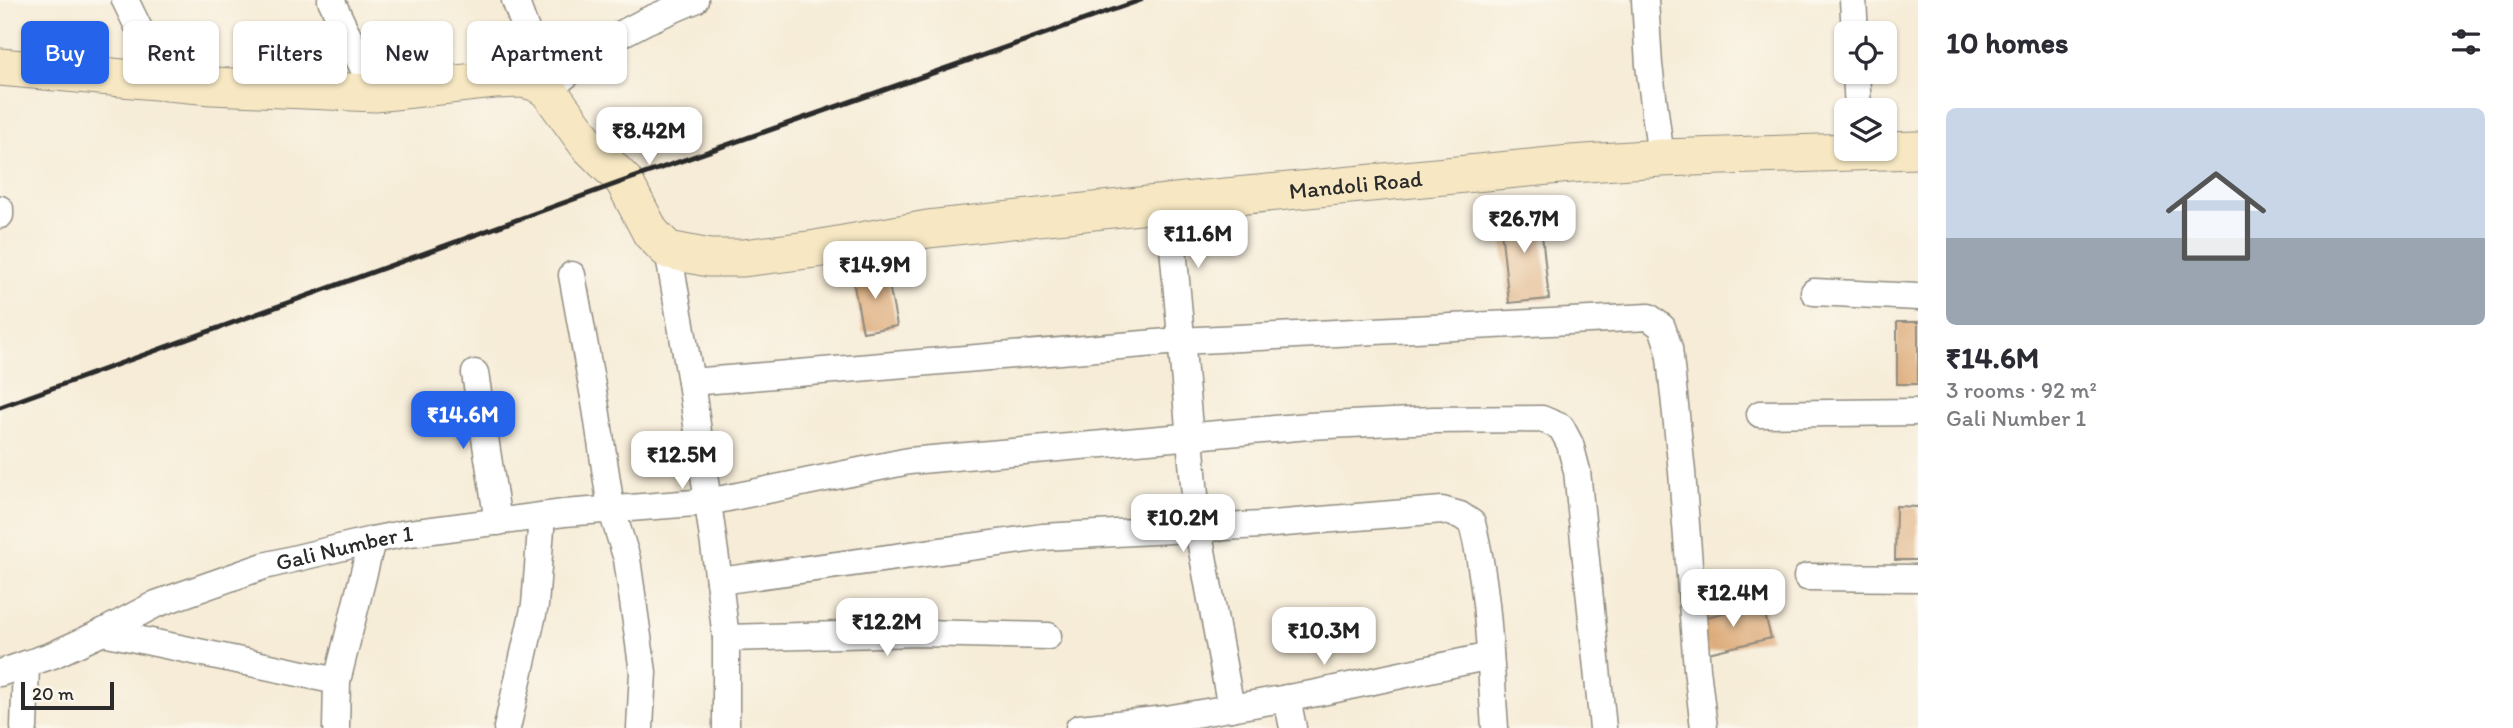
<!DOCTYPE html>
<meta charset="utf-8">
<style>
body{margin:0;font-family:Itim,sans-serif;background:#f2f2f3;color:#2b2b33;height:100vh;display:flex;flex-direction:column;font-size:26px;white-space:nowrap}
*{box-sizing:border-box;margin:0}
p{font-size:23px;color:#7c7c81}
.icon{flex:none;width:38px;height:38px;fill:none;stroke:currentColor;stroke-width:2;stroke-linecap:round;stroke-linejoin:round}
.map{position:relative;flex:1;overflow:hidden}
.details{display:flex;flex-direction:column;background:#fff;width:595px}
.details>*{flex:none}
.top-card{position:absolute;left:21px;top:21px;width:665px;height:63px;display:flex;gap:14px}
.fabs{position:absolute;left:1834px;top:21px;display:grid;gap:14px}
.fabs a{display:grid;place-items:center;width:63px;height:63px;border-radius:10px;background:#fff;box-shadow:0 2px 5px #0004;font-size:35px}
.scale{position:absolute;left:21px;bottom:18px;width:93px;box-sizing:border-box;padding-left:7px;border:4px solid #2b2b2b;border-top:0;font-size:19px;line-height:24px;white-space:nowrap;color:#2b2b2b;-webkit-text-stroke:5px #fbf7ec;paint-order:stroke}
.price{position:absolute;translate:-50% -60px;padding:0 16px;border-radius:14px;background:#fff;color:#222;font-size:23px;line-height:46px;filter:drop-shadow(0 2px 4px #0008)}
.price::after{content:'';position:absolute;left:50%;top:42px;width:21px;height:16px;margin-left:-10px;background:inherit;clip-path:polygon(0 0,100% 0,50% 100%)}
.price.active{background:#2563eb;color:#fff}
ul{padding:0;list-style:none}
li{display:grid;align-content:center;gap:14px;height:371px;padding:0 28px}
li+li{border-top:2px solid #e1e1e2}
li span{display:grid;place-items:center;height:217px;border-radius:10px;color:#555}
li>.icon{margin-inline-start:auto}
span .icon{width:126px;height:126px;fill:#fffc;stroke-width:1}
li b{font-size:30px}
h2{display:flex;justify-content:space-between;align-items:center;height:84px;padding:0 28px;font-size:30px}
.pill{padding:0 24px;border-radius:10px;background:#fff;box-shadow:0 2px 5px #0004;font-size:24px;line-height:63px}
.pill.active{background:#2563eb;color:#fff}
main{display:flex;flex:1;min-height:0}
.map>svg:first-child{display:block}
.building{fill:#d9a16b}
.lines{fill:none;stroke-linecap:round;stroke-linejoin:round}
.street-casing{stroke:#908c81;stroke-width:29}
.secondary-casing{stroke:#908c81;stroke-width:39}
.street{stroke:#fff;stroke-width:26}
.secondary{stroke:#f7e8c3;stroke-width:37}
.rail{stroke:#2b2b2b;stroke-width:5}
.labels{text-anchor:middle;stroke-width:5;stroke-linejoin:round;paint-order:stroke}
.street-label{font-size:23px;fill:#2b2b2b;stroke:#fbf7ec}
</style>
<main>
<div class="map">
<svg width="1918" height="728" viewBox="0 0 1918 728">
<rect width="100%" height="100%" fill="#fbf7ec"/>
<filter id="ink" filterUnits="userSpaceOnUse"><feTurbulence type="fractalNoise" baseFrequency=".0143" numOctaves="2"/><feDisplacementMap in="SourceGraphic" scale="14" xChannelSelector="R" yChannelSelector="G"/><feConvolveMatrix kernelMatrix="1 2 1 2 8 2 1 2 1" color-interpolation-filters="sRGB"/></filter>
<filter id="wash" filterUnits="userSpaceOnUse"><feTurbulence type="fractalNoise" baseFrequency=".00686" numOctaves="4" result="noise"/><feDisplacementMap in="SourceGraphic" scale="28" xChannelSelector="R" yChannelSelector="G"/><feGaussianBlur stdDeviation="1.57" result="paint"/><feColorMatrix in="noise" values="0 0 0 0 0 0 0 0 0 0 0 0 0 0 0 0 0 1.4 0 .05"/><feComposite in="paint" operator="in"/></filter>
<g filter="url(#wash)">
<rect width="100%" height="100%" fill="#f6ecd7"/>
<g id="blocks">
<path class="building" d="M1539 207 1549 299 1509 303 1499 211Z
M886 269 897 326 863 332 852 276Z
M1897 322H1918V384H1897Z
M1896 506 1918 507V560H1895Z
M1762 603 1771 638 1704 654 1695 620Z"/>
</g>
</g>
<g filter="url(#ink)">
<use href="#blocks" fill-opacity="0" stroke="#908c81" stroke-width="2"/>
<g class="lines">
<defs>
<g id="street">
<path d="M125 0 165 82"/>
<path d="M331 0 375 93"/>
<path d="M515 0 548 90 608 41 646 21 695 0"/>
<path d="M1645 0 1649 65 1661 158"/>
<path d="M1853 0 1855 33"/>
<path d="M1856 72 1858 110"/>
<path d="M1169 202 1198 529 1231 708"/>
<path d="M0 209V215"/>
<path d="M668 250 691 382 719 581 726 638V728"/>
<path d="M572 275 596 408 611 508 627 559 643 672 640 728"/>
<path d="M1814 292 1918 297"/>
<path d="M475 373 498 522"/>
<path d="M691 382 1180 341 1649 317 1662 327 1669 348 1682 472 1697 669 1704 728"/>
<path d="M1760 414 1918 412"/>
<path d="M1807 577 1918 578"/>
<path d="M719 581 1043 537 1261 525 1442 510 1460 515 1472 523C1489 589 1490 660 1495 728"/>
<path d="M103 632 337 681"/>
<path d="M726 638 919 633 1048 636"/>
<path id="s1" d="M0 673 53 655 103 632 156 604 264 566 372 540 402 534 564 513 708 502 909 461 1309 426 1433 420 1542 419 1561 427 1570 444 1577 471 1603 728"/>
<path d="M1287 698 1293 728"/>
<path d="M24 728 26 664"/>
<path d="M336 728 337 681 372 540"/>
<path d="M507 728 535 605 542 516"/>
<path d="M1079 728 1166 719 1317 693 1490 656"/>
</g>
<g id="secondary">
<path id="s2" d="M0 67 212 86 375 93 494 80 522 79 535 82 548 90 588 145 624 181 651 233 668 250 709 258H743L816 249 928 229 1194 200 1571 164 1661 158 1918 150"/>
</g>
</defs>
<use href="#street" class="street-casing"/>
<use href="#secondary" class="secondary-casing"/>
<use href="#street" class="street"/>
<use href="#secondary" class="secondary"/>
<path class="rail" d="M0 407 624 181 1141 0"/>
</g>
</g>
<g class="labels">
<g class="street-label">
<text dy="8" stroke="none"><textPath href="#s2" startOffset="1447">Mandoli Road</textPath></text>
<text dy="8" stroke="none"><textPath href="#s1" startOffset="368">Gali Number 1</textPath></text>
</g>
</g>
</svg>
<div class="fabs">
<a><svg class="icon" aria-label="locate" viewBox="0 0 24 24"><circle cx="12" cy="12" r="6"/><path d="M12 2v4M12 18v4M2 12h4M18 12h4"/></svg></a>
<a><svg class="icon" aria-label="layers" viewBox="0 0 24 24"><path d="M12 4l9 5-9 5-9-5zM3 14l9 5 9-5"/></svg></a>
</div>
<div class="scale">20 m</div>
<b class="price" style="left:649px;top:167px">₹8.42M</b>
<b class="price" style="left:1524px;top:255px">₹26.7M</b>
<b class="price" style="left:1198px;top:270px">₹11.6M</b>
<b class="price" style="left:875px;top:301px">₹14.9M</b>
<b class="price active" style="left:463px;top:451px">₹14.6M</b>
<b class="price" style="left:682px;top:491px">₹12.5M</b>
<b class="price" style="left:1183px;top:554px">₹10.2M</b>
<b class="price" style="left:1733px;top:629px">₹12.4M</b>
<b class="price" style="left:887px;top:658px">₹12.2M</b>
<b class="price" style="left:1324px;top:667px">₹10.3M</b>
<div class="top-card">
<a class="pill active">Buy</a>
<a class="pill">Rent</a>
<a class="pill">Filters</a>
<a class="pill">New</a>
<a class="pill">Apartment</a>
</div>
</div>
<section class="details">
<h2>10 homes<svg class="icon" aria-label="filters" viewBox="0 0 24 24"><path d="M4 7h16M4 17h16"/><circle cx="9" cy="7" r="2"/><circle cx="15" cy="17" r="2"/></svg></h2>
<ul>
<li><span style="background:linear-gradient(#c9d6e8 60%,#9aa5b1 0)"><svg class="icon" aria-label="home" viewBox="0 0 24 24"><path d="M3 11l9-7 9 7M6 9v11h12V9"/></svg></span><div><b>₹14.6M</b><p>3 rooms · 92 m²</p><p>Gali Number 1</p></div></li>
</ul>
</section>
</main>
